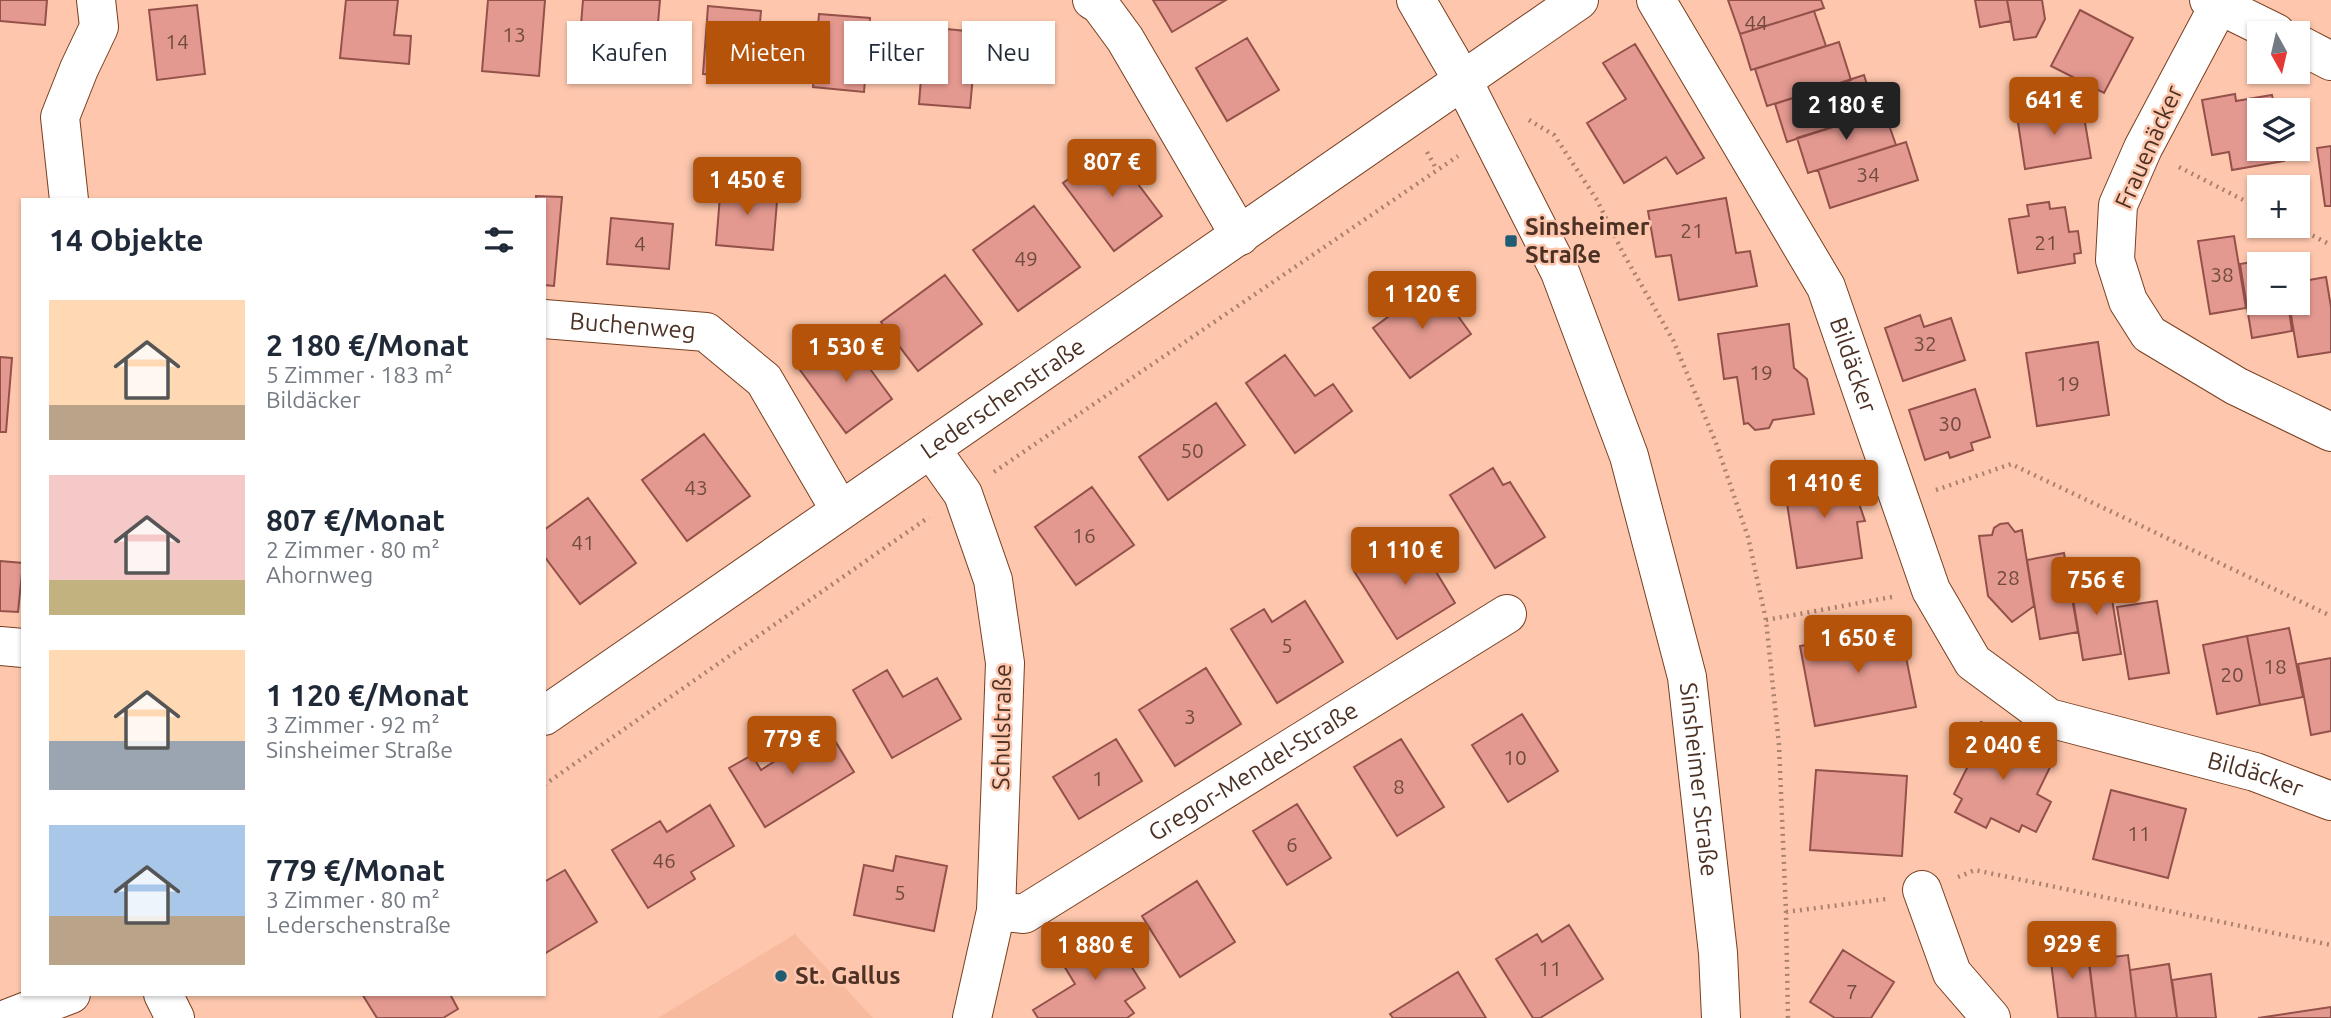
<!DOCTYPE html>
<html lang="de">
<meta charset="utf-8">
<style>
body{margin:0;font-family:Ubuntu,sans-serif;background:#f2f2f3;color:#1f2937;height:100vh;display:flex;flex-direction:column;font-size:26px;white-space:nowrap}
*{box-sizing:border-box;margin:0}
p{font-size:23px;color:#747a83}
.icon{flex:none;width:38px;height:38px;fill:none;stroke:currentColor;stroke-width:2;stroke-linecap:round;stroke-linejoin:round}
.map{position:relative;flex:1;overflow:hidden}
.panel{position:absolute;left:21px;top:198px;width:525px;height:798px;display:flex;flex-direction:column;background:#fff;border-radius:0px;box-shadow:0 2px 5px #0004}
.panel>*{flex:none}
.banner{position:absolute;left:567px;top:21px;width:665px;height:63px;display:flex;gap:14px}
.needle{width:46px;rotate:172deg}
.fabs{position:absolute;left:2247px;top:21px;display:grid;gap:14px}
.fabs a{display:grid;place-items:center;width:63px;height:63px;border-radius:0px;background:#fff;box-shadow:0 2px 5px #0004;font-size:35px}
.price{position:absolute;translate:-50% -60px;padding:0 16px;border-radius:7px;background:#b45309;color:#fff;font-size:23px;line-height:46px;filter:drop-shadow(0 2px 4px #0008)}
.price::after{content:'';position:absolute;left:50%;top:42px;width:21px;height:16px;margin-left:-10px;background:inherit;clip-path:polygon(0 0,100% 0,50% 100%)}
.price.active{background:#222;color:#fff}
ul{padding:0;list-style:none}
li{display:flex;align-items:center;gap:21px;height:175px;padding:0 28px}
li span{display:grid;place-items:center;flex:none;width:196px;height:140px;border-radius:0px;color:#555}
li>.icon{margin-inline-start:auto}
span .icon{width:84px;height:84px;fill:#fffc;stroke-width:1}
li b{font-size:30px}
h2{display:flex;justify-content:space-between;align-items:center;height:84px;padding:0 28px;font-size:30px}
.pill{padding:0 24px;border-radius:0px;background:#fff;box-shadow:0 2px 5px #0004;font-size:24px;line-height:63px}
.pill.active{background:#b45309;color:#fff}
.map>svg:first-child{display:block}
.built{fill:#f7ba9e}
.building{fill:#e39990;stroke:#94514a;stroke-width:2}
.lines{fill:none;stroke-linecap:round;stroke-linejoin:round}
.minor-casing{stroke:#783f20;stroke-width:40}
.path{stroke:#ab816d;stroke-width:4.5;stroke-dasharray:2 5;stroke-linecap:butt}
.minor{stroke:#fff;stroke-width:38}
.poi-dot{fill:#205d75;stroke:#fec7ad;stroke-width:2.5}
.labels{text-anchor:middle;stroke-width:5;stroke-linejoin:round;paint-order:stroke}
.number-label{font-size:21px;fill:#724b3f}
.street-label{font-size:24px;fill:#4c3124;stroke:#fec7ad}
.poi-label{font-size:24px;font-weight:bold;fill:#4c3124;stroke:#fec7ad;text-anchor:start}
</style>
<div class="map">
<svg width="2331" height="1018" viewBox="0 0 2331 1018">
<rect width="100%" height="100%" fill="#fec7ad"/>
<path class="built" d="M795 934 873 1018H658Z"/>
<path class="building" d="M0 0H47L45 25 0 21Z
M346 0H398L394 35 411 36 409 64 340 58Z
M488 0H545L539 76 482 71Z
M583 0H660L653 81 577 74Z
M1153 0H1226L1172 32Z
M1728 0H1821L1824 8 1740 34Z
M1975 0H2007L2011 21 1980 27Z
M2007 0H2042L2045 19 2036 37 2014 40Z
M197 5 205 74 157 80 149 10Z
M708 6 761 11 755 78 703 74Z
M2080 10 2133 38 2104 93 2051 66Z
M1814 11 1826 46 1751 70 1740 34Z
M819 14 870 18 864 92 813 87Z
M925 27 977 32 970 108 919 104Z
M1247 38 1279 90 1227 121 1196 68Z
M1839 42 1851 80 1767 106 1755 69Z
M1635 44 1704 158 1677 174 1666 157 1624 183 1587 123 1626 99 1603 63Z
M1864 75 1876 113 1787 142 1775 104Z
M2235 94 2236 101 2272 95 2275 110H2259V149H2282L2284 161 2232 170 2229 152 2212 155 2202 100Z
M2082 105 2091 158 2025 169 2017 116Z
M1884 111 1896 145 1808 173 1797 138Z
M1906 142 1918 180 1830 208 1818 170Z
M2331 146V206H2325L2317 148Z
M1111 148 1162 216 1114 251 1063 183Z
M721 184 778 189 773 250 716 245Z
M536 196 562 197 554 286 544 285V200H536Z
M1726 198 1736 253 1750 251 1757 286 1679 300 1671 255 1656 257 1648 211Z
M2049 202 2050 209 2065 207 2069 232 2078 231 2081 253 2074 254 2075 263 2018 273 2009 219 2029 216 2027 205Z
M1034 206 1080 267 1018 311 973 250Z
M611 218 673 224 669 269 607 264Z
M2234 236 2246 308 2210 314 2198 241Z
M2281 257 2282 264H2259V303H2288L2292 331 2252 338 2240 264Z
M945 275 982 324 918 371 881 322Z
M2326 277 2331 307V352L2298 357 2289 303H2298V282Z
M1434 283 1471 334 1410 378 1373 328Z
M1920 315 1924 327 1951 318 1965 360 1903 381 1885 328Z
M1789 324 1794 368 1807 379 1814 414 1773 420 1769 428 1755 430 1748 423 1744 424 1737 377 1724 379 1718 334Z
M846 336 892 399 846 433 800 370Z
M2098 342 2109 415 2037 426 2026 353Z
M1285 355 1315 396 1333 384 1352 411 1295 453 1246 383Z
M0 357 12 358 6 432H0Z
M1975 389 1990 437 1971 443 1973 450 1950 458 1948 452 1925 460 1909 410Z
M1216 403 1245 445 1168 500 1139 457Z
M704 434 750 496 687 541 642 480Z
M1493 468 1503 485 1510 482 1545 537 1495 568 1450 495Z
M1849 474 1865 521 1857 522 1862 558 1797 568 1784 484Z
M1092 487 1134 545 1076 585 1035 527Z
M588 498 636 563 580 604 544 556V530Z
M2008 523 2015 532 2022 530 2034 606 2012 622 1988 596 1979 536 1992 535 1994 528 2000 524Z
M1413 534 1455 603 1397 639 1354 571Z
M2064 553 2078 632 2040 639 2027 560Z
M0 561 23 563 18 612 0 611Z
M2108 575 2121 654 2083 660 2070 581Z
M1305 601 1343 662 1277 703 1231 629 1264 609 1272 622Z
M2157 601 2169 673 2129 679 2117 607Z
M1891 619 1896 643 1903 642 1916 707 1815 726 1800 646 1858 635 1856 625Z
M2289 628 2303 697 2260 705 2247 636Z
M2247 636 2260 705 2217 714 2203 645Z
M2331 658V731L2311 735 2298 664Z
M1206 668 1241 724 1175 766 1139 710Z
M887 670 903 697 937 678 961 719 892 758 853 690Z
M1522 714 1558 771 1508 802 1472 745Z
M1981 722 2054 759 2037 794 2051 802 2036 832 2022 825 2019 832 1991 818 1986 828 1955 812 1962 799 1954 794 1970 762 1963 759Z
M805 723 820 747 834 739 854 772 765 827 729 768 752 755 761 770 792 750 784 736Z
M1116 739 1142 781 1079 819 1053 777Z
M1401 739 1444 807 1397 836 1354 767Z
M1816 770 1907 776 1902 856 1810 850Z
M2111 790 2186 809 2168 878 2093 859Z
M1297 804 1331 858 1287 885 1253 831Z
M710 805 734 846 691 872 695 879 648 908 612 850 660 821 667 832Z
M896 856 947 866 934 931 854 915 864 865 893 871Z
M565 870 597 922 544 954V882Z
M1197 881 1235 942 1180 977 1142 916Z
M1569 925 1603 979 1540 1018H1533L1496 959 1537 934 1542 942Z
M1106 926 1145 988 1125 1001 1134 1013 1127 1018H1038L1033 1010 1075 984 1058 956Z
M2086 941 2096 1018H2058L2049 946Z
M1843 950 1894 982 1871 1018H1835L1810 1002Z
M2128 955 2136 1018H2096L2089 960Z
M2169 964 2177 1018H2136L2130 970Z
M1458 972 1486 1018H1393L1390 1014Z
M2211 974 2216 1018H2177L2172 980Z
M362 994H450L458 1009 443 1018H377Z
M2331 1007V1018H2258Z"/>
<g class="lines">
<defs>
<g id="minor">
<path d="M1092 0 1100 5 1125 39 1240 236"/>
<path id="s1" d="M1416 0 1463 81 1560 272 1629 456 1687 677 1718 953 1721 1018"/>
<path id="s2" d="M1656 0 1826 287 1931 590 1973 662 2049 718 2255 772 2331 801"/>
<path d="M2209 0 2276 33"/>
<path d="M2219 5 2143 148 2118 205 2115 260 2128 301 2149 334 2236 386 2331 432"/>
<path d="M2298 44 2331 61"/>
<path d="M69 200 60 117 79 69 99 27 96 0"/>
<path id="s3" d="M544 319 706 332 764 380 840 510"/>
<path d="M931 449 963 494 993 580 1005 663 996 911 972 1018"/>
<path d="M0 646 23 648"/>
<path id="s4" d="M544 716 1579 0"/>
<path d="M1922 890 1952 973 1991 1018"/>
<path id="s5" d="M996 911 1024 914 1507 614"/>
<path d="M163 994 175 1018"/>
<path d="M9 1018 71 994"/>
</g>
</defs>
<use href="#minor" class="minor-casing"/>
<path class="path" d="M1529 120 1554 135 1597 200 1623 253 1673 340 1716 443 1748 537 1766 620 1779 745 1786 912 1788 1018
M1427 152 1437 170
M2179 167 2259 208
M2294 226 2331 245
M994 472 1458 156
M1936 490 2011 464 2331 616
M1766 620 1892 597
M544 785 929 517
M1958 877 1975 870 2331 945
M1786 912 1886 899"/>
<use href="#minor" class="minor"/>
</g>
<g class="poi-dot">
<rect x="1504" y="234" width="14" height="14" rx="3.5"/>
<circle cx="781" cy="976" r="7"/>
</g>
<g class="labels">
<g class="number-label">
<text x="1756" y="30">44</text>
<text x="514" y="42">13</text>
<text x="177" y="49">14</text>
<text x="1868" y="182">34</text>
<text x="1692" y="238">21</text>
<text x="2046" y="250">21</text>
<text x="640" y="251">4</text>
<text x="1026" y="266">49</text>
<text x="2222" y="282">38</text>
<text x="1925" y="351">32</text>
<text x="1761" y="380">19</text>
<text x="2068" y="391">19</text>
<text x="1950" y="431">30</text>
<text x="1192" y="458">50</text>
<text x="696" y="495">43</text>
<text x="1084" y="543">16</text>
<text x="583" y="550">41</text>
<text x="2008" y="585">28</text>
<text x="1287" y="653">5</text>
<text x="2275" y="674">18</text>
<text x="2232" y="682">20</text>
<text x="1190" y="724">3</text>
<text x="1515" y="765">10</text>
<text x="1098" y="786">1</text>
<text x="1399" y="794">8</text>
<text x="2139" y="841">11</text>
<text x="1292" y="852">6</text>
<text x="664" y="868">46</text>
<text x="900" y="900">5</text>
<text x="1550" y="976">11</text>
<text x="1852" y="999">7</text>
</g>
<g class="street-label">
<text transform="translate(2149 147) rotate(-66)" y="8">Frauenäcker</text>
<text dy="8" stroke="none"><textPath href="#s3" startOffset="89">Buchenweg</textPath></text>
<text dy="8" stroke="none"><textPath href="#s2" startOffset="416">Bildäcker</textPath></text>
<text dy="8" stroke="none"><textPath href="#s4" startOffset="558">Lederschenstraße</textPath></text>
<text transform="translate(1002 727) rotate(-89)" y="8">Schulstraße</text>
<text dy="8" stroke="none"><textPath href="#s5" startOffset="298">Gregor-Mendel-Straße</textPath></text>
<text dy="8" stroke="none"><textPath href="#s2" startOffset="1046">Bildäcker</textPath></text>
<text dy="8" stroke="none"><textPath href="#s1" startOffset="836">Sinsheimer Straße</textPath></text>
</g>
<g class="poi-label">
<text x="1525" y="235">Sinsheimer<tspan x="1525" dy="28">Straße</tspan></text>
<text x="795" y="984">St. Gallus</text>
</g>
</g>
</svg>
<div class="fabs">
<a><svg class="needle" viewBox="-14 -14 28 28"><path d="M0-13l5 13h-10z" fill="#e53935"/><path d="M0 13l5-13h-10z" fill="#747a83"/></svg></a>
<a><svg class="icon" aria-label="layers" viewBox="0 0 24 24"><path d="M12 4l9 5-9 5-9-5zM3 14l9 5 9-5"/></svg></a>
<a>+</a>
<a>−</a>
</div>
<b class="price" style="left:2054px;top:137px">641 €</b>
<b class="price active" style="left:1846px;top:142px">2 180 €</b>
<b class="price" style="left:1112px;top:199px">807 €</b>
<b class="price" style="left:747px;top:217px">1 450 €</b>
<b class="price" style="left:1422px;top:331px">1 120 €</b>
<b class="price" style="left:846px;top:384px">1 530 €</b>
<b class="price" style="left:1824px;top:520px">1 410 €</b>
<b class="price" style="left:1405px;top:587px">1 110 €</b>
<b class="price" style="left:2096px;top:617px">756 €</b>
<b class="price" style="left:1858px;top:675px">1 650 €</b>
<b class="price" style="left:792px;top:776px">779 €</b>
<b class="price" style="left:2003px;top:782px">2 040 €</b>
<b class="price" style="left:2072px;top:981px">929 €</b>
<b class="price" style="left:1095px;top:982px">1 880 €</b>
<div class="banner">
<a class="pill">Kaufen</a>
<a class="pill active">Mieten</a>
<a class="pill">Filter</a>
<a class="pill">Neu</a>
</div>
<section class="panel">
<h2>14 Objekte<svg class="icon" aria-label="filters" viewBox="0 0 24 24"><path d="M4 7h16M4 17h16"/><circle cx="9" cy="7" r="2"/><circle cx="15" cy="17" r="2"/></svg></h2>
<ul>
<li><span style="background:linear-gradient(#ffd9b3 75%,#b9a48a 0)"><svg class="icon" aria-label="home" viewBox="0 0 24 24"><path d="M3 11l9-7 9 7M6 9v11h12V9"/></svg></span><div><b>2 180 €/Monat</b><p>5 Zimmer · 183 m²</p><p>Bildäcker</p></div></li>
<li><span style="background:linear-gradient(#f6c9c9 75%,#c2b280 0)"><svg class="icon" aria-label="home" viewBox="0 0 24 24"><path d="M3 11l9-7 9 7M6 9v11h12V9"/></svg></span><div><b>807 €/Monat</b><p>2 Zimmer · 80 m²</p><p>Ahornweg</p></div></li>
<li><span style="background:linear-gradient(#ffd9b3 65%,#9aa5b1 0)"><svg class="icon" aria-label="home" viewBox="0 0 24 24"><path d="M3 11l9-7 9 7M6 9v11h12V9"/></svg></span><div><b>1 120 €/Monat</b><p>3 Zimmer · 92 m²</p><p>Sinsheimer Straße</p></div></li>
<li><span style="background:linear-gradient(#a9c7e8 65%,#b9a48a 0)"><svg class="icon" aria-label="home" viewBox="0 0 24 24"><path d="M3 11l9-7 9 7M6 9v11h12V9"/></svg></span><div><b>779 €/Monat</b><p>3 Zimmer · 80 m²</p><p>Lederschenstraße</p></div></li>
</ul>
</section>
</div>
